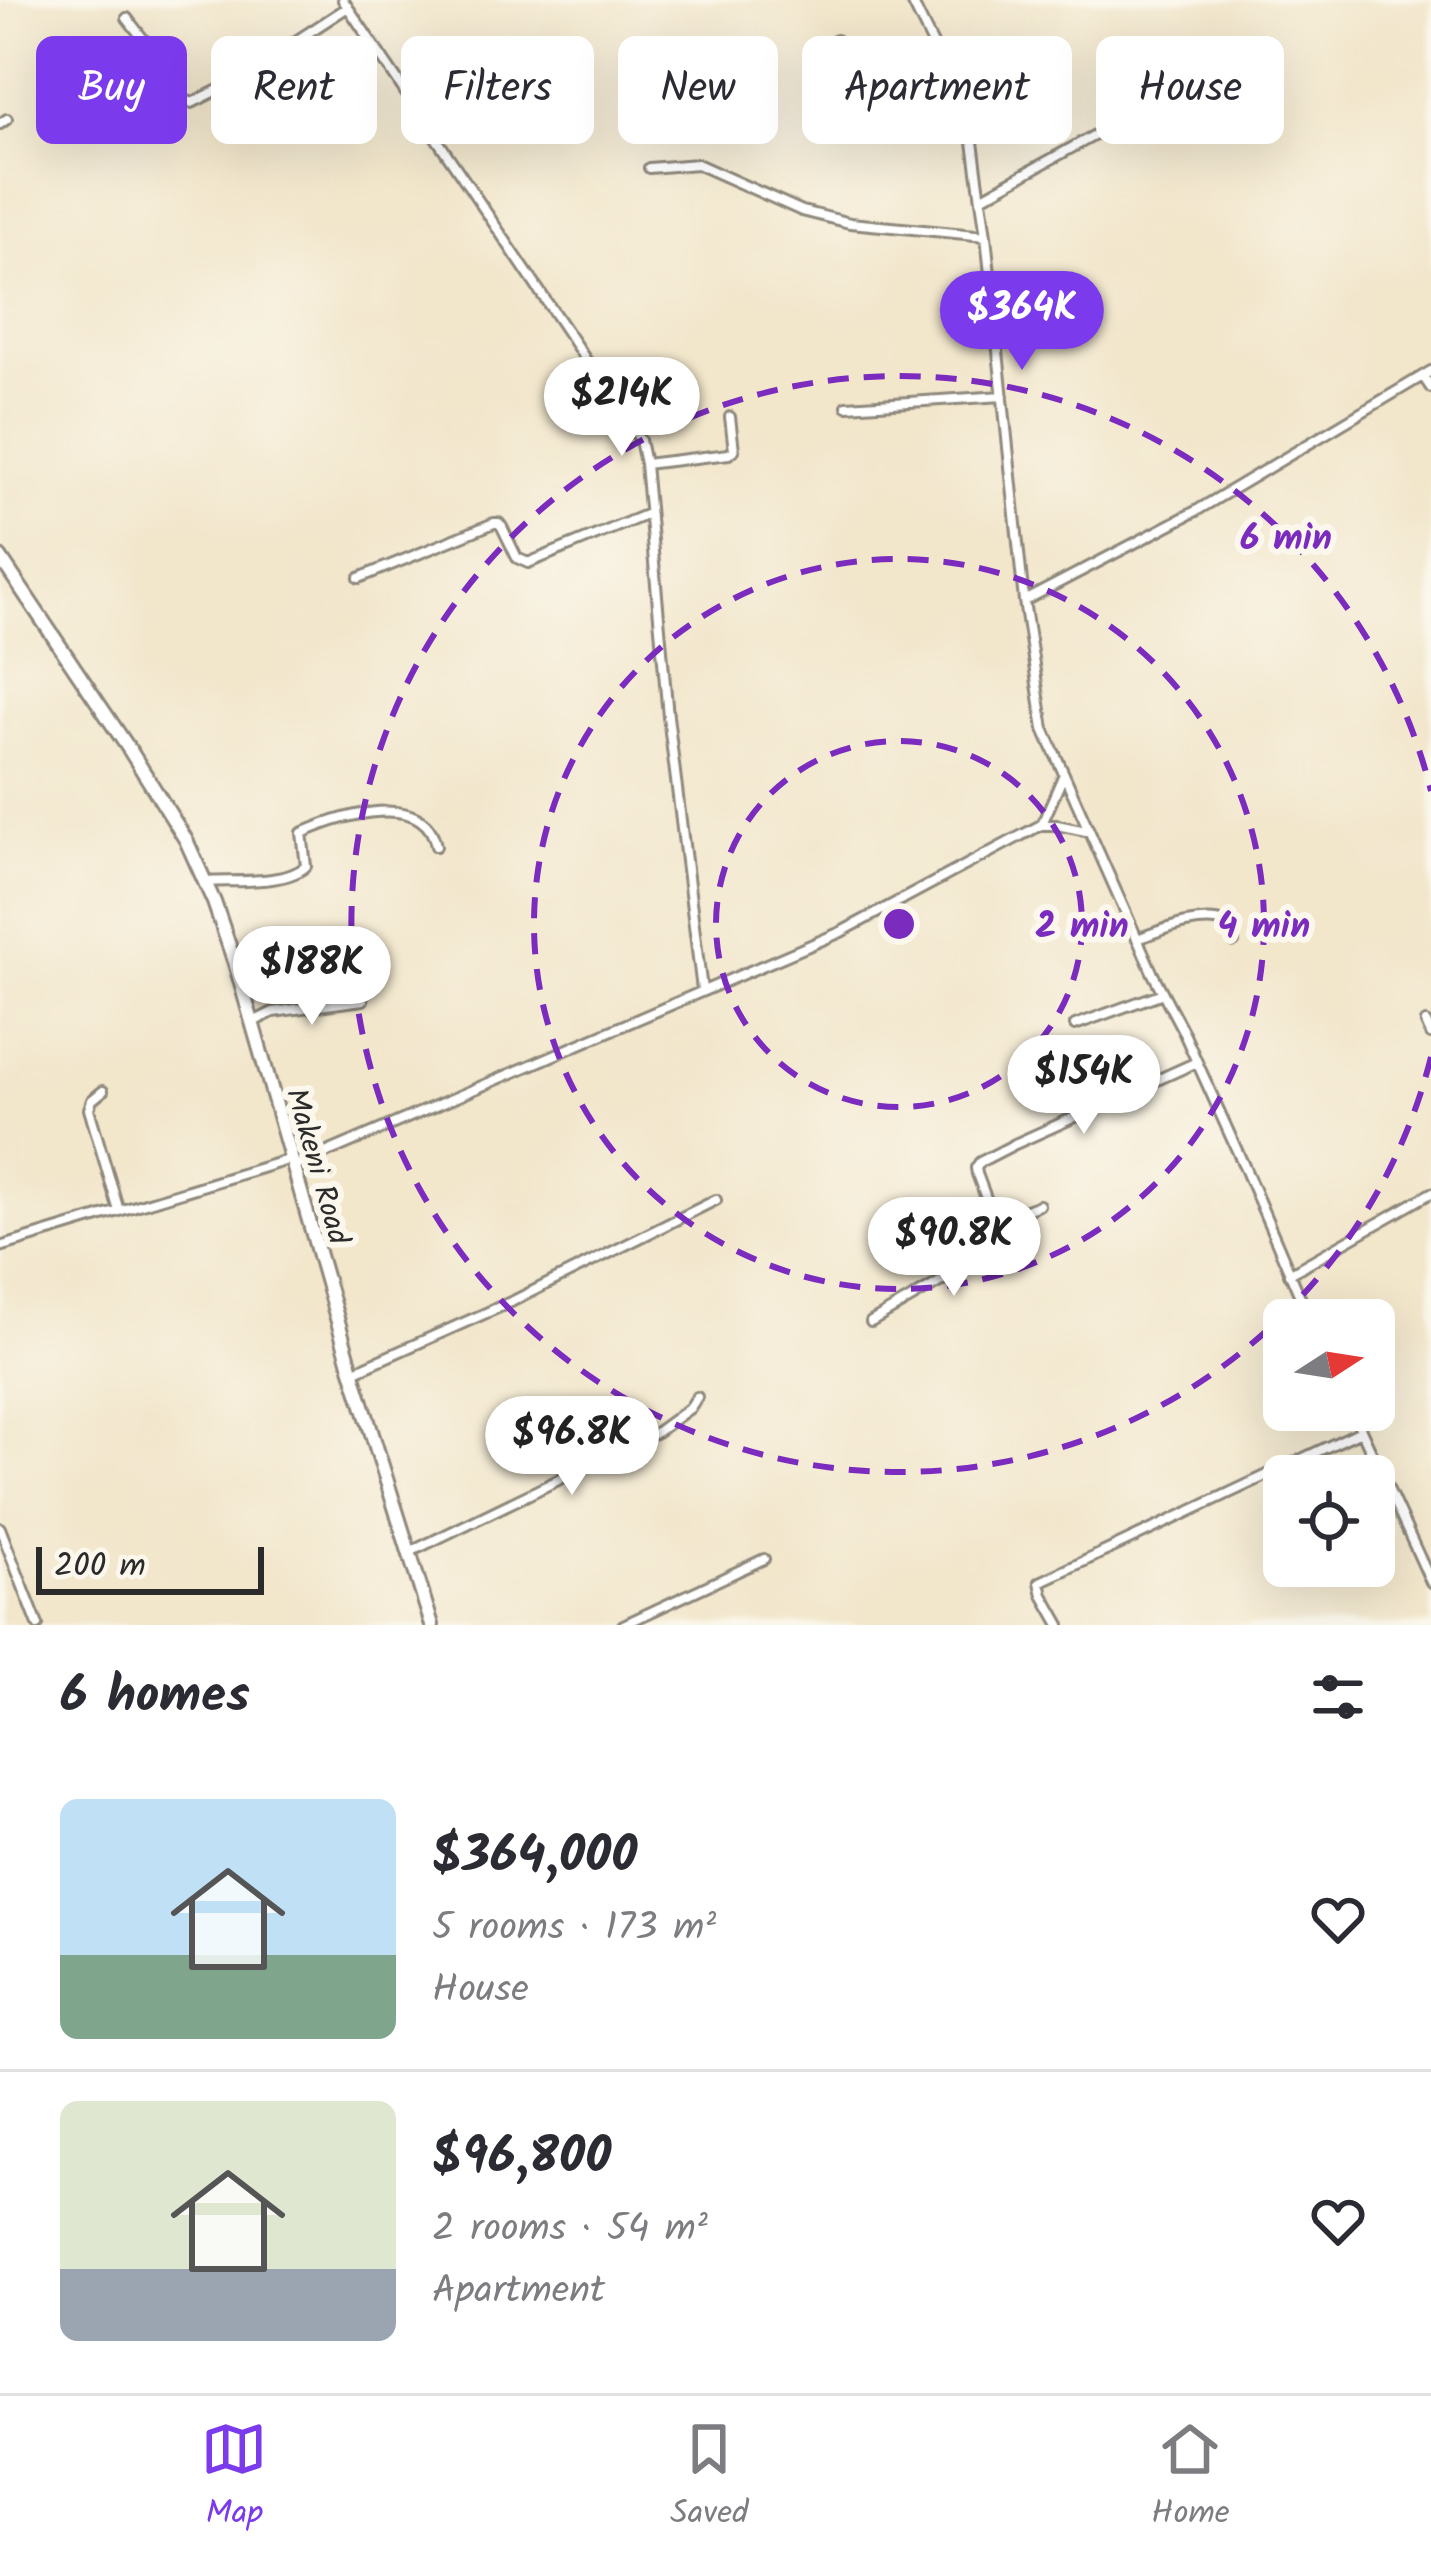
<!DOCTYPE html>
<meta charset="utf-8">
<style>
body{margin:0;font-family:Kalam,sans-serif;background:#f7f7f7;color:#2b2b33;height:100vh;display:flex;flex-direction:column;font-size:45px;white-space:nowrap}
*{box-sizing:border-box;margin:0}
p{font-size:39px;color:#7c7c81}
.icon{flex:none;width:66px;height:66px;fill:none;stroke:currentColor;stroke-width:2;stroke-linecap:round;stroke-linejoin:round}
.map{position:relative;height:1625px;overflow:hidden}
.sheet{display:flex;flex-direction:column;background:#fff;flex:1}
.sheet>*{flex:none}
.banner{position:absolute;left:36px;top:36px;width:1359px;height:108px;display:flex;gap:24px}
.needle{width:78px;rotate:78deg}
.buttons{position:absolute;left:1263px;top:1299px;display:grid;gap:24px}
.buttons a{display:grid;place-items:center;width:132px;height:132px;border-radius:18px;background:#fff;box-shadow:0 12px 48px #0002;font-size:60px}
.scale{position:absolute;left:36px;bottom:30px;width:228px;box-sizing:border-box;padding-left:12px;border:6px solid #2b2b2b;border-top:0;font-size:33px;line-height:42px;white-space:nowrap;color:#2b2b2b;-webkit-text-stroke:9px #fbf7ec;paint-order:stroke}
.price{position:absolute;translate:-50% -102px;padding:0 27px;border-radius:42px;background:#fff;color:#222;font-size:39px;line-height:78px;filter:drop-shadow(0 3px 6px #0008)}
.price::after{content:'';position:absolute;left:50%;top:72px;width:36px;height:27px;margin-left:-18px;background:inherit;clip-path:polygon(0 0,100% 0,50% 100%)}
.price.current{background:#7c3aed;color:#fff}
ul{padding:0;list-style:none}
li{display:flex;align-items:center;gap:36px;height:300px;padding:0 60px}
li+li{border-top:3px solid #e1e1e2}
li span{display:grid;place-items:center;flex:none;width:336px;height:240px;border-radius:18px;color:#555}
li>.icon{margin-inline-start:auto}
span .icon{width:144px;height:144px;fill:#fffc;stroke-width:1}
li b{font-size:51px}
h2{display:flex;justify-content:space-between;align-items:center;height:144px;padding:0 60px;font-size:51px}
.tag{padding:0 42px;border-radius:18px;background:#fff;box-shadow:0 12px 48px #0002;font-size:42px;line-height:108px}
.tag.current{background:#7c3aed;color:#fff}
.dock{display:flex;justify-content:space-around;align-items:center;height:168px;border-top:3px solid #e1e1e2;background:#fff;font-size:33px;color:#7c7c81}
.dock a{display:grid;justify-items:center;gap:6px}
.dock .current{color:#7c3aed}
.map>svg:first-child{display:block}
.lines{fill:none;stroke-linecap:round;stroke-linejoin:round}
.minor-casing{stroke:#8e887b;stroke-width:14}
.secondary-casing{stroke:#8e887b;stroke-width:18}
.minor{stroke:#fff;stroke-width:8}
.secondary{stroke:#fff;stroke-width:12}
.ring{fill:none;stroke:#7b2cbf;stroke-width:6;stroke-dasharray:21 15}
.labels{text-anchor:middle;stroke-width:12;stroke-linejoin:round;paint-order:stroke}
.street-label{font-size:30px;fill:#2b2b2b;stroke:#fbf7ec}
.centre{fill:#7b2cbf;stroke:#fbf7ec;stroke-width:6}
.ring-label{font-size:36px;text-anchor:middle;font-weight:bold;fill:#7b2cbf;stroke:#fbf7ec;stroke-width:12;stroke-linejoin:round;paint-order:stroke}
</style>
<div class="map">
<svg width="1431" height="1625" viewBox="0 0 1431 1625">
<rect width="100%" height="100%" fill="#fbf7ec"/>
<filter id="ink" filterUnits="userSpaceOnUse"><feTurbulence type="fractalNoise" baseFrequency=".00833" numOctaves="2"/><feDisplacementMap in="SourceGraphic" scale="24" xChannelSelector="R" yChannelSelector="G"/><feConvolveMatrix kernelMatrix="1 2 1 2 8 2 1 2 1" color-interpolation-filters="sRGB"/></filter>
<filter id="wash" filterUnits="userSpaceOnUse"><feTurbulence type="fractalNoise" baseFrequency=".004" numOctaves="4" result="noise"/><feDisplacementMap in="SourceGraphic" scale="48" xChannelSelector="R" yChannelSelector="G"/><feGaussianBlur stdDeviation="2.7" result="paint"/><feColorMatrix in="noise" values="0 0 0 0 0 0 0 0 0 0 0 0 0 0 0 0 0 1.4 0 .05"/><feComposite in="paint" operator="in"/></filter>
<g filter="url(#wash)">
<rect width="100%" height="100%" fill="#f2e6cb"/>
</g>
<g filter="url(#ink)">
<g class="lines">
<defs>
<path id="minor" d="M343 0 640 440 645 464 668 716 702 990
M911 0 960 99 973 142 986 236 1024 601 1044 729 1153 974 1183 1031 1244 1166 1310 1320
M127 18 151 49 184 99 192 103 228 85 348 7
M836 40 856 54 884 85 899 88 955 87
M0 124 7 119
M427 126C451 107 480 74 513 83 530 88 534 92 538 109
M649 168 697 164 802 211 850 223 986 236
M981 198 1256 46
M1423 376 1431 388
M847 406 1003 396
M645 464 729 454 734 450 730 417
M359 578 494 523H499L502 527 517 558 528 563 648 514
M1024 601 1196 511 1431 371
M1042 824 1064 774
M206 882C234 880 286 885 306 866L302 833C338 817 426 788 436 846
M1137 939C1162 930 1202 913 1227 924L1234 942
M253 1022 273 1012 363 1000
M1426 1023 1431 1034
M1075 1025 1163 993
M103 1091 92 1100 89 1109 119 1211
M293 1167 841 932 1041 825H1057L1086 831
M995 1222 977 1174 976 1168 980 1162 1015 1144 1197 1062
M0 1247 291 1159
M1289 1274 1431 1193
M871 1322 950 1276 995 1222 1039 1205
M353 1372 513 1301 716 1200
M1352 1410 1431 1582
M0 1528 38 1625
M410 1552 657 1432 690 1408 697 1397
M623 1625 764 1559
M1060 1625 1043 1595 1040 1582 1361 1431"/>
<path id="secondary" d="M0 557 131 752 186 840 214 902 236 966 351 1367 432 1625"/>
</defs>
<use href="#minor" class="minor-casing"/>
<use href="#secondary" class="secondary-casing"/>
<use href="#minor" class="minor"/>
<use href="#secondary" class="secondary"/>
</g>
</g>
<g class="ring">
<circle cx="899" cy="924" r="183"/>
<circle cx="899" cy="924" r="365"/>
<path d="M1431 1057A548 548 0 1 1 1431 791"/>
</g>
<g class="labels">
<g class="street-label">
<text transform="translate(318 1166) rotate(74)" y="10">Makeni Road</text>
</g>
</g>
<circle cx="899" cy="924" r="18" class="centre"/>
<g class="ring-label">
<text x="1286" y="549">6 min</text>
<text x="1082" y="937">2 min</text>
<text x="1264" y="937">4 min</text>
</g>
</svg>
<div class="buttons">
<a><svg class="needle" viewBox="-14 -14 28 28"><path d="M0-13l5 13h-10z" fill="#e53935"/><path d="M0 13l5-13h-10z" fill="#7c7c81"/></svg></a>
<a><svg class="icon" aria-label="locate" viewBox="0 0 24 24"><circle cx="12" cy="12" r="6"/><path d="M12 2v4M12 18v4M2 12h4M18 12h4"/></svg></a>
</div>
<div class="scale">200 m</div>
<b class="price current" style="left:1022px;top:373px">$364K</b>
<b class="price" style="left:622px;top:459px">$214K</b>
<b class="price" style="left:312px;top:1028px">$188K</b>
<b class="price" style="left:1084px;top:1137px">$154K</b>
<b class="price" style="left:954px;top:1299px">$90.8K</b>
<b class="price" style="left:572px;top:1498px">$96.8K</b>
<div class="banner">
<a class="tag current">Buy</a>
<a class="tag">Rent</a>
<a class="tag">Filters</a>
<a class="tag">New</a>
<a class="tag">Apartment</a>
<a class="tag">House</a>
</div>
</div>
<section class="sheet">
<h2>6 homes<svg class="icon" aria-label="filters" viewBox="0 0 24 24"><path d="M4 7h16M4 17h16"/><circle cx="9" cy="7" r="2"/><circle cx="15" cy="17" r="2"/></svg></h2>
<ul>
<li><span style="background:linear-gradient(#bfe0f5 65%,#7fa58c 0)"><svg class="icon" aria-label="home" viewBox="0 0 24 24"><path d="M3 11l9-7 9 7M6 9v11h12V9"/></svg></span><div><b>$364,000</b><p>5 rooms · 173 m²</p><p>House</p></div><svg class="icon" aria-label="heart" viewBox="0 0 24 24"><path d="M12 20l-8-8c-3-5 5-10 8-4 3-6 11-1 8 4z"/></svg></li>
<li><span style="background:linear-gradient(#dfe7d0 70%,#9aa5b1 0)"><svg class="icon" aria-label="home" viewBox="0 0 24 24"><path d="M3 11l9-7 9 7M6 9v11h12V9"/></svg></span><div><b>$96,800</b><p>2 rooms · 54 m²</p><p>Apartment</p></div><svg class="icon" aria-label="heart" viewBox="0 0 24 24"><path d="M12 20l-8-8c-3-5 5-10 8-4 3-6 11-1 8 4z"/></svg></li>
</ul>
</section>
<nav class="dock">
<a class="current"><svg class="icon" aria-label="map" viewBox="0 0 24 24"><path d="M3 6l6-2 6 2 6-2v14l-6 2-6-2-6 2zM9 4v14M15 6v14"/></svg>Map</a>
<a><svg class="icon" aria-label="saved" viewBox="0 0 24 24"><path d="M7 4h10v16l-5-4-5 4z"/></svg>Saved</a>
<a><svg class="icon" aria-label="home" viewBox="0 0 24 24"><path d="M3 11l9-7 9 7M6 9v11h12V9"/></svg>Home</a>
</nav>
